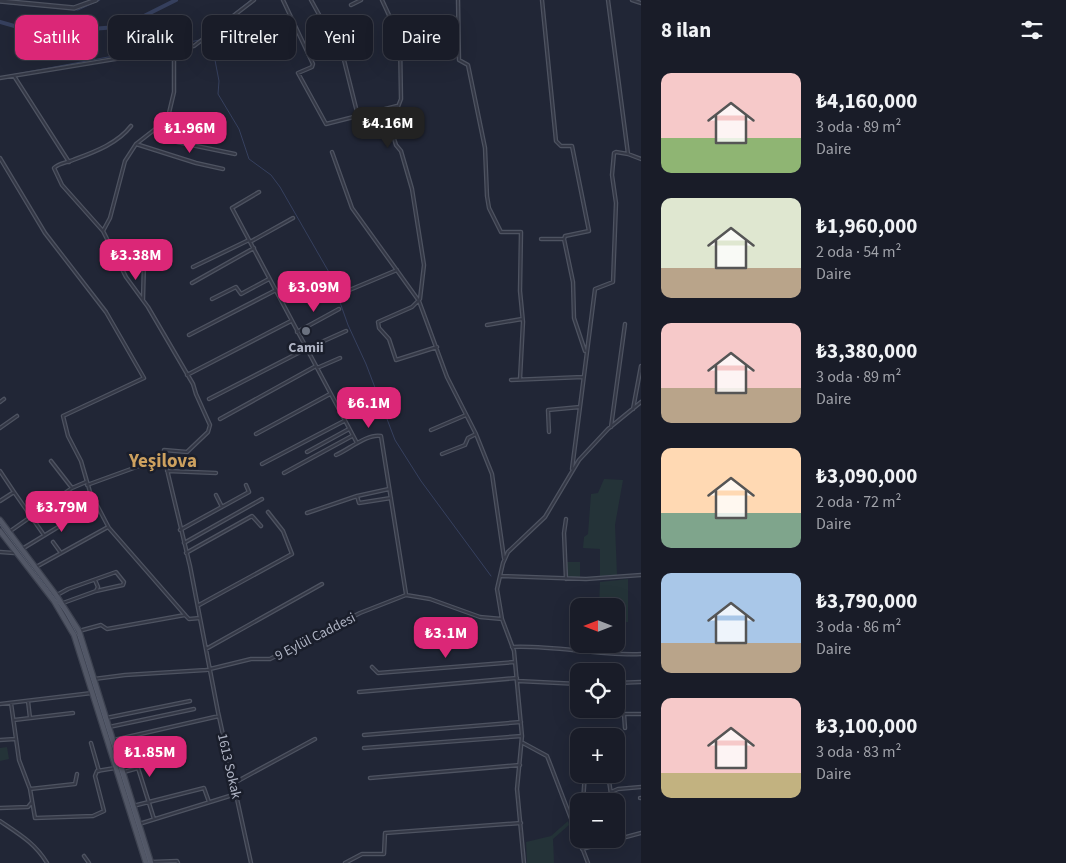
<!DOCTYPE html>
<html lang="tr">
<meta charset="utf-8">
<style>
body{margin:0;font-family:"Source Sans 3",sans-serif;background:#262934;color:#f1f3f6;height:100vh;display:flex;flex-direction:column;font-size:19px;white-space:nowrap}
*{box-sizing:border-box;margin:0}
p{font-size:16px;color:#9fa1a8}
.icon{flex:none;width:28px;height:28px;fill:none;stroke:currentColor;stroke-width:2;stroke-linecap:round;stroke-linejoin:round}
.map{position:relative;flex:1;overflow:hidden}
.details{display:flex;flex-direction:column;background:#191c28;width:425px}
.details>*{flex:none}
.guide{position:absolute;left:15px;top:15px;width:475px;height:45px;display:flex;gap:10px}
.needle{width:32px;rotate:270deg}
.fabs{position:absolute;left:570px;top:598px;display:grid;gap:10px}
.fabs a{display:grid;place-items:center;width:55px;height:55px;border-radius:10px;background:#191c28;box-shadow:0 5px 20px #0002,0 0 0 1px #373a45;font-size:25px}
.price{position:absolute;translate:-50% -42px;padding:0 11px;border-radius:10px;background:#db2777;color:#fff;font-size:16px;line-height:32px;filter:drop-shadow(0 1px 2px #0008)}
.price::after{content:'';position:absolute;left:50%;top:30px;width:15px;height:11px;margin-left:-8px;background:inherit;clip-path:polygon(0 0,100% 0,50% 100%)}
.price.selected{background:#222;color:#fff}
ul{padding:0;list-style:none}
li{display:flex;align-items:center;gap:15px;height:125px;padding:0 20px}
li span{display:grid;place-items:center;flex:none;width:140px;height:100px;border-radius:10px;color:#555}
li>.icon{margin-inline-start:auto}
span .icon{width:60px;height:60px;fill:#fffc;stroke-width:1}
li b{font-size:21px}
h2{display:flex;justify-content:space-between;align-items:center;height:60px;padding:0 20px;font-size:21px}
.pill{padding:0 18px;border-radius:10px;background:#191c28;box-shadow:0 5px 20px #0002,0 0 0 1px #373a45;font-size:18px;line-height:45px}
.pill.selected{background:#db2777;color:#fff}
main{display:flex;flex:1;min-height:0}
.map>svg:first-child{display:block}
.green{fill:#243338}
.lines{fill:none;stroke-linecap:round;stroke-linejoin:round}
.stream{stroke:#36405e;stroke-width:1}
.river{stroke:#36405e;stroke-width:4}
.minor-casing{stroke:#4e5361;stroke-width:4.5}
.tertiary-casing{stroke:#4e5361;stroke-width:5.5}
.primary-casing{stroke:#3d4250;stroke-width:7}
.minor{stroke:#343846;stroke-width:2}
.tertiary{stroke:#343846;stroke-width:3}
.primary{stroke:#525766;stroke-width:4.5}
.tram{stroke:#565c6d;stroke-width:1}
.worship-dot{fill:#6b7280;stroke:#1a1e2b;stroke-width:2}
.labels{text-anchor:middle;stroke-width:5;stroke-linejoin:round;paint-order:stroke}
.poi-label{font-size:14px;font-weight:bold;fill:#aeb3c3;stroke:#1a1e2b}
.street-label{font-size:14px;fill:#aeb3c3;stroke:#1a1e2b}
.district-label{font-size:19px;font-weight:bold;fill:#cda15f;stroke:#1a1e2b}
</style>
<main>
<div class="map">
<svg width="641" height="863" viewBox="0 0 641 863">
<rect width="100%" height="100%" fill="#212636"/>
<path class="green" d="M604 479 623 480 615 525 617 575 600 576V549L583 548 584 537 588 534 591 494 598 493Z
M567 562H580V578H567Z
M628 579V622H616V606H599L600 582Z
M7 747 9 759 0 761V748Z
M568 821 569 825 553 839 554 863H527L526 842 551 836Z"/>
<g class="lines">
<path class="stream" d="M0 3 78 10 100 0
M201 39 251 0
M202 44 214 55 219 81 218 94 239 129 249 159 271 175 280 187 330 274 348 325 366 364 395 440 421 481 491 576
M0 77 200 40"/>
<path class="river" d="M0 22 39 33 117 27 136 20 176 0"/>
<defs>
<path id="minor" d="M283 0 313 64 312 67 298 73 326 124 397 106
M311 0 344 60 358 116
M382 0 400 39 401 99 394 117 392 132 396 145 401 151 412 189 424 265 420 299 412 307 378 322 379 328 389 339 396 360 437 347
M458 0 459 60 468 65 485 148 487 196 489 208 501 232H521L520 291 523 322 520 379
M632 0 641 3
M351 5 361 0
M14 76 69 162
M0 78 194 46 254 0
M163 123 177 142 235 154
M131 126C117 144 94 152 73 160 66 163 59 163 54 168L62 185 103 231 126 277 148 307 193 384 196 394 210 425 208 432 187 452 164 450V457
M136 144 196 163 223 169
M332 152 352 208 419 301 447 377 476 434 468 438 465 445 442 454
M628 154 641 159
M0 158 45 233 106 312 144 378 63 416 68 436 81 461 90 492 109 528 186 616 189 619 200 618
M259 192 232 208 357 443
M103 231 110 218 125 161 136 144 163 123 169 113 174 92V49
M541 239H564L565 236 589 231 572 146H561L556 141 542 0
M564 239 573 282 574 318 585 351
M250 242 293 218
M193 267 249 240
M192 283 254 248
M340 294 397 270
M143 299 144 262
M212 299 236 287 241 294 269 279
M487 325 522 319
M297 332 339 309
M189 335 276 290
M317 368 340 358
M187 375 291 321
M511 380 583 377
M209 399 306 349 346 331
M0 402 4 399
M633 409 641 366
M220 419 316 366
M611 427 625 324
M0 428 17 416
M431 430 466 415
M549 432 548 410 580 407 595 289 613 282 616 203 612 175 614 153 616 152 628 154 608 0
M256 434 330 394
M476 434 492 474 504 558
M307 452 349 429
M336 455C348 450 368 433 381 436L406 594
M51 461 72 488
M262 464 344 421
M572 469 580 407
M0 471 14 492
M167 471 216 473
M284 473 352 436
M87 485 164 457 190 566 218 712 251 863
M216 495 222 507
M357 496 359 503 391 498
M0 501 14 492 44 535
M55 501 66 521
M307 513 357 496 389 489
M180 530 249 492 246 485
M9 532 72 488 86 482
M53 542 61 553
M184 543 262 499
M22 549 96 504
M0 552 14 553
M186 553 252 516 261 526
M36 567 108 527
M501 576 586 579 641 575
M566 579 564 533 566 519
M57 595 68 589 116 572 124 582 123 585 96 591
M63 603 96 591 98 587 95 580
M199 605 292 554 283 531 268 512
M79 631 101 625 107 629 185 615
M512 647C555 645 598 656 641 654
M206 649 322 584
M372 667 378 673 515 662
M94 679 125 675 206 670 251 659H270L360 613 406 595 430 599 480 617 502 619
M518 681 579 684
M616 683 641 682
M359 692 517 678
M28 701 30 718
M11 703 19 760 30 789
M0 704 92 693
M606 714H641
M624 714 625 728
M106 718 190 701
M14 720 73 713
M109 727 194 709
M364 735 521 722
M129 737 138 768
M0 740 15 739
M114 740 219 716
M91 743 99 771
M523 743 547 756 549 761 588 863
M364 748 522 736
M124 772 138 768 154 819
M77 774 75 784 30 789 35 818 93 816 104 811 95 776 97 771 115 768
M608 774 612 801
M370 778 520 765
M234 783 315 739
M611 792 618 789 641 787
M640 798H641
M583 801 585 774
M133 806 204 788 209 802
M0 808 28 807 32 802
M0 821C19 834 35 843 47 863
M139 824 236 794
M616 830 617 839
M582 849 641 833
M84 856 89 863
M151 862 177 861 178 863
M345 863 362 854H384L385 833 521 823
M524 863 517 789 522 736 514 651 502 619 497 589 503 563 508 552 545 517 579 460 608 429 641 402"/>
<path id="tertiary" d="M0 1 74 8 96 0"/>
<path id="primary" d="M0 520 56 595 79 631 151 863
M0 531 54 601 74 635 146 863"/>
</defs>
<use href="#minor" class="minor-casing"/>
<use href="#tertiary" class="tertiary-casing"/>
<use href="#primary" class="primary-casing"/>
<use href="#minor" class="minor"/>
<use href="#tertiary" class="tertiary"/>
<use href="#primary" class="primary"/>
<path class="tram" d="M0 525 65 612 78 636 149 863"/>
</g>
<circle class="worship-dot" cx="306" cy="331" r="5"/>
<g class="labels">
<g class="poi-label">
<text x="306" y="352">Camii</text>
</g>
<g class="street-label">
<text transform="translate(315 636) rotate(-27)" y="5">9 Eylül Caddesi</text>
<text transform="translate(230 766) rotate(77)" y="5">1613 Sokak</text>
</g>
<g class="district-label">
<text x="163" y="467">Yeşilova</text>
</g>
</g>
</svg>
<div class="fabs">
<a><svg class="needle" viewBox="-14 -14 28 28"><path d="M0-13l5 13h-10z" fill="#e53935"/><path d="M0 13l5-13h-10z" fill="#9fa1a8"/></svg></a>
<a><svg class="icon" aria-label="locate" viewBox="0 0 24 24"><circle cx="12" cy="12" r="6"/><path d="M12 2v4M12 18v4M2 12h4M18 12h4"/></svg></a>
<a>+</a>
<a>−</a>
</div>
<b class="price selected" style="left:388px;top:149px">₺4.16M</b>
<b class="price" style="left:190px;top:154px">₺1.96M</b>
<b class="price" style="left:136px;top:281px">₺3.38M</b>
<b class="price" style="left:314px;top:313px">₺3.09M</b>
<b class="price" style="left:369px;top:429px">₺6.1M</b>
<b class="price" style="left:62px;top:533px">₺3.79M</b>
<b class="price" style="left:446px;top:659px">₺3.1M</b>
<b class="price" style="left:150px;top:778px">₺1.85M</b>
<div class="guide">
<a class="pill selected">Satılık</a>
<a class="pill">Kiralık</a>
<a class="pill">Filtreler</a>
<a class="pill">Yeni</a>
<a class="pill">Daire</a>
</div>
</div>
<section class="details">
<h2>8 ilan<svg class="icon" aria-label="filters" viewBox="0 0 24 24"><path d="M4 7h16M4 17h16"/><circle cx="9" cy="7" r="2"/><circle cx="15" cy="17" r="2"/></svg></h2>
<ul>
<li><span style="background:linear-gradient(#f6c9c9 65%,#8fb573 0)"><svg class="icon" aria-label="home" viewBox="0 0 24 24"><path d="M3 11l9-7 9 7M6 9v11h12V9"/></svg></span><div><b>₺4,160,000</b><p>3 oda · 89 m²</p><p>Daire</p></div></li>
<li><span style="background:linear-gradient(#dfe7d0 70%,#b9a48a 0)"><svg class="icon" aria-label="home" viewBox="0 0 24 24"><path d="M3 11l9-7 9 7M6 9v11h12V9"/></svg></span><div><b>₺1,960,000</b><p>2 oda · 54 m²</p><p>Daire</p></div></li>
<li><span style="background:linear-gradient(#f6c9c9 65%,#b9a48a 0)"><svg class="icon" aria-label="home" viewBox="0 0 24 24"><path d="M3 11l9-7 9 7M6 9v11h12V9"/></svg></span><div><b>₺3,380,000</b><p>3 oda · 89 m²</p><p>Daire</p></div></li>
<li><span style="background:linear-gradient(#ffd9b3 65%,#7fa58c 0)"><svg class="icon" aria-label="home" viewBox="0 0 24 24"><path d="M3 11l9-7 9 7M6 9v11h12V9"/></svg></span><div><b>₺3,090,000</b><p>2 oda · 72 m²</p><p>Daire</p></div></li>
<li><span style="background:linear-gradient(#a9c7e8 70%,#b9a48a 0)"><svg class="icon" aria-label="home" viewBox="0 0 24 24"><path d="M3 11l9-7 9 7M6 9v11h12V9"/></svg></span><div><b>₺3,790,000</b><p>3 oda · 86 m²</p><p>Daire</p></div></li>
<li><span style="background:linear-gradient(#f6c9c9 75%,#c2b280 0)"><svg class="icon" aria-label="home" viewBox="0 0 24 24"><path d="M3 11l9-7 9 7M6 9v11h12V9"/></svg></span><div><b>₺3,100,000</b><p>3 oda · 83 m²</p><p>Daire</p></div></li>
</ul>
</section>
</main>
